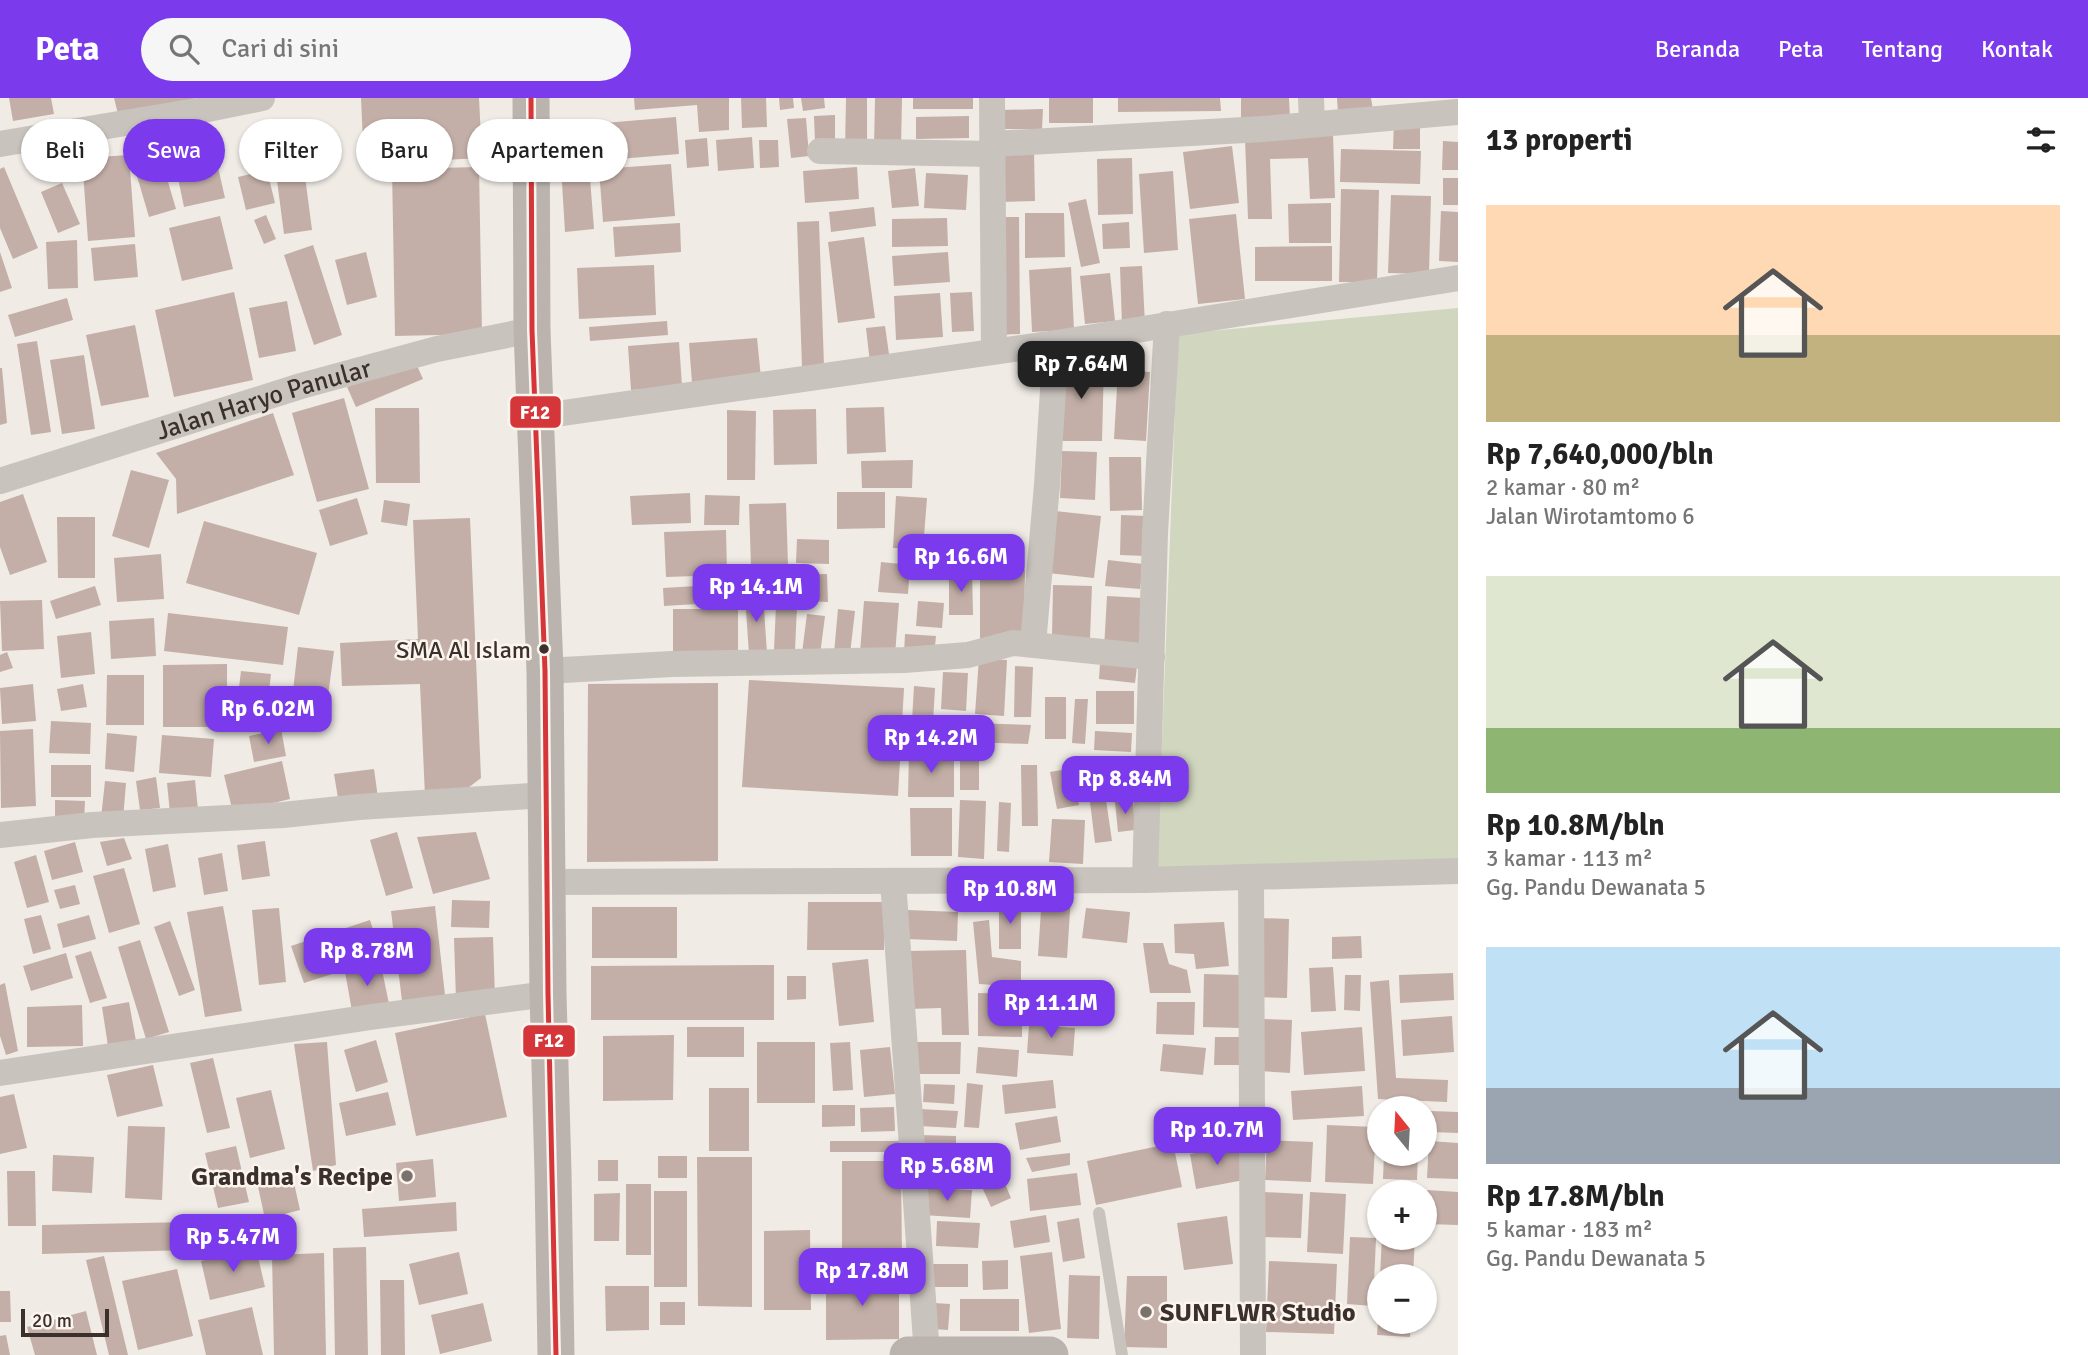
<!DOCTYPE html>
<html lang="id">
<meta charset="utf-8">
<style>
body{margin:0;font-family:Signika,sans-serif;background:#f6f6f6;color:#222;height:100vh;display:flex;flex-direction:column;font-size:26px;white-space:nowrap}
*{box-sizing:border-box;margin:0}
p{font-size:23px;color:#767676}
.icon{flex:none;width:38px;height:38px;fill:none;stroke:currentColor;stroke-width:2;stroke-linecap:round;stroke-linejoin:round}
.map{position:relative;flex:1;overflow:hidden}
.details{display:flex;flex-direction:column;background:#fff;width:630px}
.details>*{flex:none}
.guide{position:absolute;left:21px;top:21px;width:665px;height:63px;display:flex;gap:14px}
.needle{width:46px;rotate:342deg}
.controls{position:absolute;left:1367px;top:998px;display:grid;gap:14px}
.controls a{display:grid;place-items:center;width:70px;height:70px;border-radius:50%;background:#fff;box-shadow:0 2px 5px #0004;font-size:35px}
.scale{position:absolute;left:21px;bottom:18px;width:88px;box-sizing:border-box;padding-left:7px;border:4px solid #3b302b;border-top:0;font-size:19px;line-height:24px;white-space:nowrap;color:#3b302b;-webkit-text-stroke:5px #fbf5ee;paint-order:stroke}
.price{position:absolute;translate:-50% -60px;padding:0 16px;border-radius:14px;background:#7c3aed;color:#fff;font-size:23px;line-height:46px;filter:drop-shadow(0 2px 4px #0008)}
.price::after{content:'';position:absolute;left:50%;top:42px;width:21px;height:16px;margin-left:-10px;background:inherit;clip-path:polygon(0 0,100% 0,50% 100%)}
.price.current{background:#222;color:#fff}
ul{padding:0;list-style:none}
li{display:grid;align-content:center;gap:14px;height:371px;padding:0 28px}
li span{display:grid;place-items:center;height:217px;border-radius:0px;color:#555}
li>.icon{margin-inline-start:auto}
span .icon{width:126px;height:126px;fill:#fffc;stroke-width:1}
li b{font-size:30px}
h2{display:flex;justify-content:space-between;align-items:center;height:84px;padding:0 28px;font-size:30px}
.tag{padding:0 24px;border-radius:32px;background:#fff;box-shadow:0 2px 5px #0004;font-size:24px;line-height:63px}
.tag.current{background:#7c3aed;color:#fff}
header{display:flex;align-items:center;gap:42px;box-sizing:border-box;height:98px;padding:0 35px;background:#7c3aed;color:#fff}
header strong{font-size:33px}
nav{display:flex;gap:38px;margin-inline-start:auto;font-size:24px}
.search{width:490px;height:63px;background:#f6f6f6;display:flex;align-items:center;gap:18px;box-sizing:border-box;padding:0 24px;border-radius:38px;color:#767676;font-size:26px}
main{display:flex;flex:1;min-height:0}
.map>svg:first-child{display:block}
.green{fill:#d1d6bf}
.building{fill:#c3afa7}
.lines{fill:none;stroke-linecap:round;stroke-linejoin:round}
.lane{stroke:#c9c3be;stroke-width:12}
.street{stroke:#c9c3be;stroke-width:26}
.secondary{stroke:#bab3ae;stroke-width:37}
.bus-1-casing{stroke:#fbf5ee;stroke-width:10}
.bus-1{stroke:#d5363a;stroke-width:5}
.bus-dot{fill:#3b302b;stroke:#fbf5ee;stroke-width:2.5}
.poi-dot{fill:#7a716c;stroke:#fbf5ee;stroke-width:2.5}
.labels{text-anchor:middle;stroke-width:5;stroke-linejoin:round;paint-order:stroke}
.bus-label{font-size:24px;fill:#3b302b;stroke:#fbf5ee;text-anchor:end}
.street-label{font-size:26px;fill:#3b302b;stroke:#fbf5ee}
.poi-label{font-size:26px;font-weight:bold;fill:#3b302b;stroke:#fbf5ee;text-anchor:end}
.line-badge{stroke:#fbf5ee;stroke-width:2.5}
.badge-label{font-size:19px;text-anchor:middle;font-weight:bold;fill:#fff}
</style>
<header>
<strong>Peta</strong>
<div class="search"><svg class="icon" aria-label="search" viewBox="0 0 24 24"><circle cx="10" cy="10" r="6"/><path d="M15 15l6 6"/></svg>Cari di sini</div>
<nav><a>Beranda</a><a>Peta</a><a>Tentang</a><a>Kontak</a></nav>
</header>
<main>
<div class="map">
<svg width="1458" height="1257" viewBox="0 0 1458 1257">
<rect width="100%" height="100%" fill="#f0ebe5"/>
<path class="green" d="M1458 210V763L1157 771 1178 236Z"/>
<path class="building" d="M9 0H51L54 16 13 23Z
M114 0H194L195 3 119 20Z
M361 0H479L482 60 364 66Z
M634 0H729V32L699 34 697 7 635 12Z
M741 0H766L767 29 742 30Z
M779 0H793L794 10 780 12Z
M801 0H824L825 10 803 13Z
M846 0H867V51H845Z
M875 0H902L901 49H874Z
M913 0H973V11H913Z
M1049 0H1093V25H1049Z
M1118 0H1220L1221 13 1118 14Z
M1241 0H1289L1290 21 1241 22Z
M1337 0H1371L1373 12 1338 15Z
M1043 11 1042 31H1001V12Z
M835 17V44L815 45 814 18Z
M969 18V40L916 41V19Z
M676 19 679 56 607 62 604 25Z
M806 20 809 58 791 60 787 21Z
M1394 22 1420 23V51H1393Z
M210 34 225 100 184 109 170 42Z
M1333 36 1335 100 1310 101 1308 60 1270 61 1272 121H1248L1245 40Z
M752 39 754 70 718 73 716 42Z
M707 40 709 68 687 70 685 42Z
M759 42H778L779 69 760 70Z
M156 43 176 111 149 119 129 51Z
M1443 43 1458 44V72H1442Z
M1232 48 1239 105 1190 111 1183 54Z
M1341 51 1421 53 1420 86 1340 84Z
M1034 54 1035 103 1000 104 999 56Z
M129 57 135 139 88 143 82 60Z
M1132 60 1133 116 1098 117 1097 61Z
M303 63 312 132 284 136 275 67Z
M671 66 675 118 603 124 599 71Z
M589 67 594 131 565 134 561 69Z
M4 69 38 150 13 161 0 130V71Z
M479 69 482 236 395 238 392 71Z
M857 69 859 101 805 105 803 73Z
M915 70 919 108 892 110 888 73Z
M267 72 275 105 246 112 238 79Z
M1173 73 1178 152 1144 155 1139 76Z
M926 75 968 77 966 112 924 110Z
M1443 80H1458V107H1443Z
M62 85 80 126 58 135 41 94Z
M1341 91 1379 92 1377 184H1339Z
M1391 97 1431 98 1429 176 1388 175Z
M1086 101 1100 165 1081 169 1068 105Z
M1331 105V145H1289L1288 106Z
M874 109 876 128 831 134 829 114Z
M1441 113 1458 114V164L1439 163Z
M1025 115H1064L1065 159 1025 160Z
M1236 116 1245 201 1198 206 1189 121Z
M266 117 276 141 264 146 254 122Z
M220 118 233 171 182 183 169 130Z
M995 119H1019L1020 236 996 237Z
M947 120 948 148 892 149V121Z
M819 123 824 268 802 269 797 124Z
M1129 124 1130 150 1103 151 1102 126Z
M680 125 681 154 615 159 613 129Z
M864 139 875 220 838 225 828 144Z
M77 142 78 190 48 191 46 144Z
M135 146 138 179 94 183 91 150Z
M313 147 342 237 314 247 284 157Z
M1332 148V183H1255V149Z
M0 154 12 190 0 194Z
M366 154 377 199 347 207 335 162Z
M948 154 950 184 894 188 892 158Z
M654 167 656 217 579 221 577 170Z
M1142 168 1145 226 1122 227 1120 169Z
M1071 169 1074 232 1032 234 1029 172Z
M1110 175 1115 223 1085 226 1080 178Z
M234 194 253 282 174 299 155 212Z
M972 194 974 233 952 234 950 195Z
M940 195 943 239 896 242 894 198Z
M67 200 73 222 15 239 8 217Z
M287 203 296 253 259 260 249 210Z
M667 223 668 237 590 243 589 229Z
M135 227 149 299 101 308 86 237Z
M885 228 890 263 870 265 866 230Z
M757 240 761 280 692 285 689 245Z
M37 243 51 334 31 337 17 246Z
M679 244 682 288 631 292 628 248Z
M84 257 95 331 62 336 50 262Z
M414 261 423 281 356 309 347 289Z
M1061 263 1104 264 1102 343H1059Z
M0 270H2L7 325 0 327Z
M1118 272 1150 274 1146 343 1114 341Z
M344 300 369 391 317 404 292 315Z
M884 309 886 354 847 356 846 310Z
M375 310H419L420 385H376Z
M816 311 817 366 774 367 773 312Z
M727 312 756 313 755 382H727Z
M273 315 294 377 177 416 176 381 156 355Z
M1062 353 1097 354 1095 402 1060 400Z
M1109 359H1141L1142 412 1110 413Z
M913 362 912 390H862L861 363Z
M131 372 169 382 149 450 112 438Z
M837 394H885V430L837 431Z
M690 395 691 425 632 427 630 398Z
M23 396 47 464 10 477 0 449V404Z
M705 397 740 398 739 427H704Z
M896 398 927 400 923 451 893 450Z
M357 400 368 436 330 448 319 412Z
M384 402 410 406 407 428 381 424Z
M786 405 788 468 751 469 749 406Z
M1055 413 1101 418 1094 480 1048 475Z
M1121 417 1147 418 1146 458 1120 457Z
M57 419H95V480H58Z
M470 420 481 680 460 696 425 698 420 586 342 588 340 545 418 541 413 422Z
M204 423 317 455 299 517 186 485Z
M726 432 727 477 666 479 664 434Z
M797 441 829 442V466L796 465Z
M161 456 164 501 117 504 114 460Z
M1108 462 1143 466 1140 491 1105 488Z
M881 464 910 467 908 496 878 494Z
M980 471 1025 472 1024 541H980Z
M949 474H972L973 517H949Z
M827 476 828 504 802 503 803 489H757V477Z
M713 487 714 505 664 508 663 490Z
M1053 487 1092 488 1090 540 1052 539Z
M95 488 101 507 56 521 50 503Z
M763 497 767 555 749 556 745 498Z
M1107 498 1143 500 1140 553 1104 551Z
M42 502 44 551 2 553 0 503Z
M864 503 899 505 895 557 860 555Z
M918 503 944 505 942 530 916 528Z
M776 507 797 508 795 553 774 552Z
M673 511H738V561H673Z
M838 511 855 513 850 556 834 555Z
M168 515 288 529 283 567 164 553Z
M807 516 825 518 820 557 802 555Z
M154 520 156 558 111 561 109 523Z
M91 534 95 576 61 580 57 538Z
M905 536 936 538 934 558 904 556Z
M298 549 334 553 328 598 293 593Z
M7 554 13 570 0 574V557Z
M979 560 1007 562 1004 618 975 616Z
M1100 565 1137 568 1135 585 1099 581Z
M227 566V629H163V567Z
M1015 568 1033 569 1031 619H1014Z
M241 573 271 576 265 627 235 623Z
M943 574 968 575 966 613 941 611Z
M107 577H144V627H106Z
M749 582 904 590 898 698 742 689Z
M718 585V763L587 764 588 586Z
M33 586 36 623 2 626 0 590Z
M83 586 87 609 61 613 57 591Z
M914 588 935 590 932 641 911 640Z
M1096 593H1134V626H1096Z
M1045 599H1066V641H1045Z
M1075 601H1088L1085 646 1072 645Z
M51 623 91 625 90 656 49 655Z
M940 624 1031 627 1028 646 942 643Z
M33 631 36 708 1 710 0 633Z
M281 631 286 658 254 664 249 638Z
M1095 633 1132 635 1131 654 1094 652Z
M107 635 137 638 134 674 105 671Z
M162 637 214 641 211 679 159 675Z
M909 654H954V699H908Z
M979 654V692H960V655Z
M282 663 290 701 233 715 224 677Z
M51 667H91V699H51Z
M1021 667H1037L1038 728H1022Z
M1119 669 1121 690 1081 694 1080 672Z
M1073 670 1079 707 1057 711 1050 674Z
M374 671 378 700 339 706 334 676Z
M156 679 160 710 140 712 136 683Z
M195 682 198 712 170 715 167 685Z
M105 683 126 685 123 722 101 720Z
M55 702 85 703 84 724 55 722Z
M960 702 986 703 984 761 958 759Z
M1106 702 1112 743 1095 745 1090 704Z
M1133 702 1135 732 1118 734 1115 704Z
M999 704 1011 705 1009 754 997 753Z
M910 710H952V758H911Z
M1052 721 1085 722 1083 766 1049 764Z
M397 734 413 790 386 798 370 742Z
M476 734 490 781 433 796 417 739Z
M124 740 132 761 107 768 100 744Z
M265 743 270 778 242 782 237 747Z
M75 744 83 774 52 782 44 753Z
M168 746 176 789 153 794 145 751Z
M222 755 228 793 204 797 198 760Z
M36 757 49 804 27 810 14 764Z
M124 770 140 826 109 835 93 778Z
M75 787 80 806 60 811 54 792Z
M1042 797 1071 798 1067 860 1038 858Z
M452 802 490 803 489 830 451 829Z
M808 804H885L884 852H807Z
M999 805H1021V851H999Z
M223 808 242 913 205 919 187 814Z
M435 808 446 906 403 911 391 813Z
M592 809H677V860H592Z
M279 810 286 884 259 887 252 812Z
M1086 810 1130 814 1127 845 1082 840Z
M907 812 958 814 957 843 906 841Z
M41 817 51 851 33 856 24 821Z
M89 817 96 841 63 850 57 826Z
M1260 820 1289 821 1287 900 1257 899Z
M370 822 382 860 304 885 291 848Z
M989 822 992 859 1021 863V889L979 886 973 824Z
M170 823 195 892 179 898 154 829Z
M1224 824 1229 868 1196 871 1194 856 1175 855 1174 826Z
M1361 838 1362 860 1332 861V839Z
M493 839 495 900 456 902 454 840Z
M140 842 169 934 146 941 118 849Z
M1143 845H1163L1169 866 1187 872 1191 895H1150Z
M966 852 969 937H942L941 910 909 911 907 853Z
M91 853 107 900 90 905 75 858Z
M66 855 73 880 31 893 23 868Z
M868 861 874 924 839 928 832 865Z
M381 867 389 906 352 913 345 874Z
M774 867V922H591V868Z
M1333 869 1336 913 1311 914 1309 870Z
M1453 875 1454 902 1400 905 1399 877Z
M1204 876 1240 877V930L1203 929Z
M1345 877H1361L1360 913 1344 912Z
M787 878H806V901L787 902Z
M1389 882 1396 980 1448 982 1447 1004 1378 1001 1370 884Z
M5 885 18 953 6 957 0 938V887Z
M978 895 1022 896V939L978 938Z
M129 904 136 943 108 948 102 909Z
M1157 904H1195L1194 937 1156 936Z
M82 907 83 948 27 949V909Z
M485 916 507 1019 416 1038 395 935Z
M1452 918 1454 954 1403 958 1401 922Z
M1261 921 1292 922 1290 975 1259 973Z
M1029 927 1075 930 1073 958 1027 955Z
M687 929H744V959H687Z
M1362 929 1365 973 1304 977 1301 934Z
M674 937 673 1002 603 1003V938Z
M1215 939H1242L1241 967H1214Z
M376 942 388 984 356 994 344 952Z
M327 944 336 1067 313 1073 294 946Z
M757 944H815V1005H757Z
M850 944 853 992 833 993 830 945Z
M914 944H961L960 976H913Z
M1163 946 1206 950 1203 977 1160 973Z
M890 949 895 996 864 999 860 952Z
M978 949 1019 952 1017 979 976 975Z
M213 960 230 1030 207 1035 190 965Z
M153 967 163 1008 117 1019 107 977Z
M1053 982 1056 1010 1005 1016 1002 987Z
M967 985 983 987 979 1030 964 1029Z
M924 986 955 987 954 1006 923 1004Z
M1362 988 1364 1018 1293 1022 1291 993Z
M709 990H749V1053H709Z
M271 992 285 1051 250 1060 236 1000Z
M388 994 396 1027 346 1038 339 1005Z
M14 996 27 1050 0 1056V999Z
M822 1007H855V1028L822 1029Z
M894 1009 895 1033 861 1034 860 1010Z
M919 1011 958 1013 956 1030 919 1028Z
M1431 1013 1458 1014V1035L1431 1034Z
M1057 1018 1061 1044 1020 1052 1015 1025Z
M1327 1027 1376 1029 1373 1086 1325 1084Z
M128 1028 165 1029 162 1102 125 1100Z
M918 1037 956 1038V1057L918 1056Z
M1267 1042 1313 1044 1311 1084 1265 1082Z
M830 1043H902V1054H830Z
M1429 1043 1458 1045V1081L1427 1080Z
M1173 1045 1182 1089 1096 1107 1087 1063Z
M1238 1047 1244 1082 1196 1091 1190 1056Z
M236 1048 249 1104 218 1110 205 1055Z
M1070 1055V1067L1032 1074 1026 1060Z
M1384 1055H1418L1417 1082 1383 1081Z
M53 1057 94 1059 92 1095 52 1093Z
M658 1058H687V1080H658Z
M697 1059H752V1209L698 1208Z
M433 1061 436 1099 399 1103 396 1065Z
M598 1062H618V1083H598Z
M842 1063H901L902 1165 842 1166Z
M7 1073H35L36 1128H8Z
M1077 1075 1081 1107 1030 1113 1027 1081Z
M292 1076 300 1112 265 1121 257 1084Z
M1003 1081 1011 1100 991 1109 982 1089Z
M626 1086H651V1157H626Z
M924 1090 972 1092 970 1120 923 1117Z
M1427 1092 1458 1094V1127L1426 1126Z
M654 1093H687V1189H654Z
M1263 1094 1303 1096 1301 1140 1260 1139Z
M1310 1094 1346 1096 1343 1156 1307 1154Z
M620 1095 619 1143H594V1096Z
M456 1104 457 1133 364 1139 362 1111Z
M1046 1117 1050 1144 1014 1150 1010 1123Z
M1227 1118 1233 1166 1184 1172 1177 1125Z
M1079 1120 1085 1160 1063 1164 1057 1124Z
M937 1123 980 1125 978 1150 936 1148Z
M189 1124V1152L42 1156V1127Z
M810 1132 811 1212H764V1133Z
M1350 1139 1376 1140 1373 1208 1347 1206Z
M1382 1139H1415L1413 1178H1380Z
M366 1149 368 1257H335L333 1150Z
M256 1150 265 1189 210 1202 201 1163Z
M459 1154 468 1196 419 1207 409 1166Z
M1052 1154 1061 1231 1029 1235 1020 1158Z
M324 1155 326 1257H274L272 1157Z
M104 1158 128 1257H109L86 1162Z
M1008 1162V1191L983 1192 982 1163Z
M1269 1163 1337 1166 1334 1236 1266 1234Z
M930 1166H968V1189H930Z
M177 1171 193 1238 138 1252 122 1183Z
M1069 1177 1100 1178 1099 1241 1067 1240Z
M1127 1178H1167V1250L1124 1249Z
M826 1179H899V1241L826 1242Z
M380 1182H404L405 1257H381Z
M605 1188H649V1232L606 1233Z
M0 1193H10L11 1224H0Z
M960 1201H1019V1233H960Z
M660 1204H685V1227H660Z
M483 1205 492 1243 440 1256 431 1217Z
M934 1205 950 1206 948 1232 932 1231Z
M252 1209 263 1257H206L198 1222Z
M86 1213 97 1257H35L27 1229Z
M1378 1223H1411L1410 1239 1377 1237Z
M6 1237 10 1257H0V1238Z"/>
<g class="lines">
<path class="lane" d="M1099 1115 1122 1257"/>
<g class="street">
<path d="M992 0 994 253"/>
<path d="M1311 0 1312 26"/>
<path d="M0 46 203 12 262 0"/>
<path d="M992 46 1263 31 1458 14"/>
<path d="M820 53 993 56"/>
<path d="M535 319 1056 245 1458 180"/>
<path id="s1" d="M0 383 301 288 437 251 532 232"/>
<path d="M1033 546 1047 387 1056 245"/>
<path d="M545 573 672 566 904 562 968 557 1013 545 1152 559"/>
<path d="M0 737 92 727 283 717 359 709 546 697"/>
<path d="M1251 779 1253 1257"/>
<path d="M1145 782 1155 435 1167 226"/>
<path d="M893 783 927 1257"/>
<path d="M547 784 1145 782 1458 773"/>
<path d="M0 975 371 919 548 896"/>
</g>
<path class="secondary" d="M531 0 532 232 545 573 548 896 553 1075 556 1257
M908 1257H1050"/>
<defs>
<path id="bus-1" d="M531 0 532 232 545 573 548 896 556 1257"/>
</defs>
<use href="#bus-1" class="bus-1-casing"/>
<use href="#bus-1" class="bus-1"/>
</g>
<circle class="bus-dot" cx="544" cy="551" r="6"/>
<g class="poi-dot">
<circle cx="407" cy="1078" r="7"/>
<circle cx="1146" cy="1214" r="7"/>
</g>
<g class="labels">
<g class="bus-label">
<text x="531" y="560">SMA Al Islam</text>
</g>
<g class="street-label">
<text dy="9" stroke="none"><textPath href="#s1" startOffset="276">Jalan Haryo Panular</textPath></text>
</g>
<g class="poi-label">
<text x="393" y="1087">Grandma's Recipe</text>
<text x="1160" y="1223" text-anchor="start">SUNFLWR Studio</text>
</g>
</g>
<g class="line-badge">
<rect x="509" y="297" width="53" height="34" rx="7" fill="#d5363a"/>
<rect x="522" y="926" width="54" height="34" rx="7" fill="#d5363a"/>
</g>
<g class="badge-label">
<text x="535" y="321">F12</text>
<text x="549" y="949">F12</text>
</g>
</svg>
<div class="controls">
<a><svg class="needle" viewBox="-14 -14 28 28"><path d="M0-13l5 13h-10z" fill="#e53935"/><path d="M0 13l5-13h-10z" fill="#767676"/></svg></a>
<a>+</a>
<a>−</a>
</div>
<div class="scale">20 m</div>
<b class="price current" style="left:1081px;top:303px">Rp 7.64M</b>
<b class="price" style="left:961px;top:496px">Rp 16.6M</b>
<b class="price" style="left:756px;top:526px">Rp 14.1M</b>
<b class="price" style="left:268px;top:648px">Rp 6.02M</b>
<b class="price" style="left:931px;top:677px">Rp 14.2M</b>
<b class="price" style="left:1125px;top:718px">Rp 8.84M</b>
<b class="price" style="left:1010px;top:828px">Rp 10.8M</b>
<b class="price" style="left:367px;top:890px">Rp 8.78M</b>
<b class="price" style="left:1051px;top:942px">Rp 11.1M</b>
<b class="price" style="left:1217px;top:1069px">Rp 10.7M</b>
<b class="price" style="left:947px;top:1105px">Rp 5.68M</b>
<b class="price" style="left:233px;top:1176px">Rp 5.47M</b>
<b class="price" style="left:862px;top:1210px">Rp 17.8M</b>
<div class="guide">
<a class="tag">Beli</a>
<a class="tag current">Sewa</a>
<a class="tag">Filter</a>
<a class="tag">Baru</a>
<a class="tag">Apartemen</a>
</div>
</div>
<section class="details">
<h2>13 properti<svg class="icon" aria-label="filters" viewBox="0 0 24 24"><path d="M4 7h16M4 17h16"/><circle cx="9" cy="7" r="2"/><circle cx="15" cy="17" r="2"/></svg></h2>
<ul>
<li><span style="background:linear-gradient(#ffd9b3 60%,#c2b280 0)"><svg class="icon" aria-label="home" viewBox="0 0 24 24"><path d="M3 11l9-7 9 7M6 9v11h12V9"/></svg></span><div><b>Rp 7,640,000/bln</b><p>2 kamar · 80 m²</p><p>Jalan Wirotamtomo 6</p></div></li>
<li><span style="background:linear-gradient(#dfe7d0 70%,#8fb573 0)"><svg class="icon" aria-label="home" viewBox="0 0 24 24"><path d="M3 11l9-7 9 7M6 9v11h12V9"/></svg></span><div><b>Rp 10.8M/bln</b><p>3 kamar · 113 m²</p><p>Gg. Pandu Dewanata 5</p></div></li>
<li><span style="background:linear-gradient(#bfe0f5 65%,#9aa5b1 0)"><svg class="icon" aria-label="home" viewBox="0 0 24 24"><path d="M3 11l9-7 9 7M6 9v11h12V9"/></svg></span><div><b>Rp 17.8M/bln</b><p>5 kamar · 183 m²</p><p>Gg. Pandu Dewanata 5</p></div></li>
</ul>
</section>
</main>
